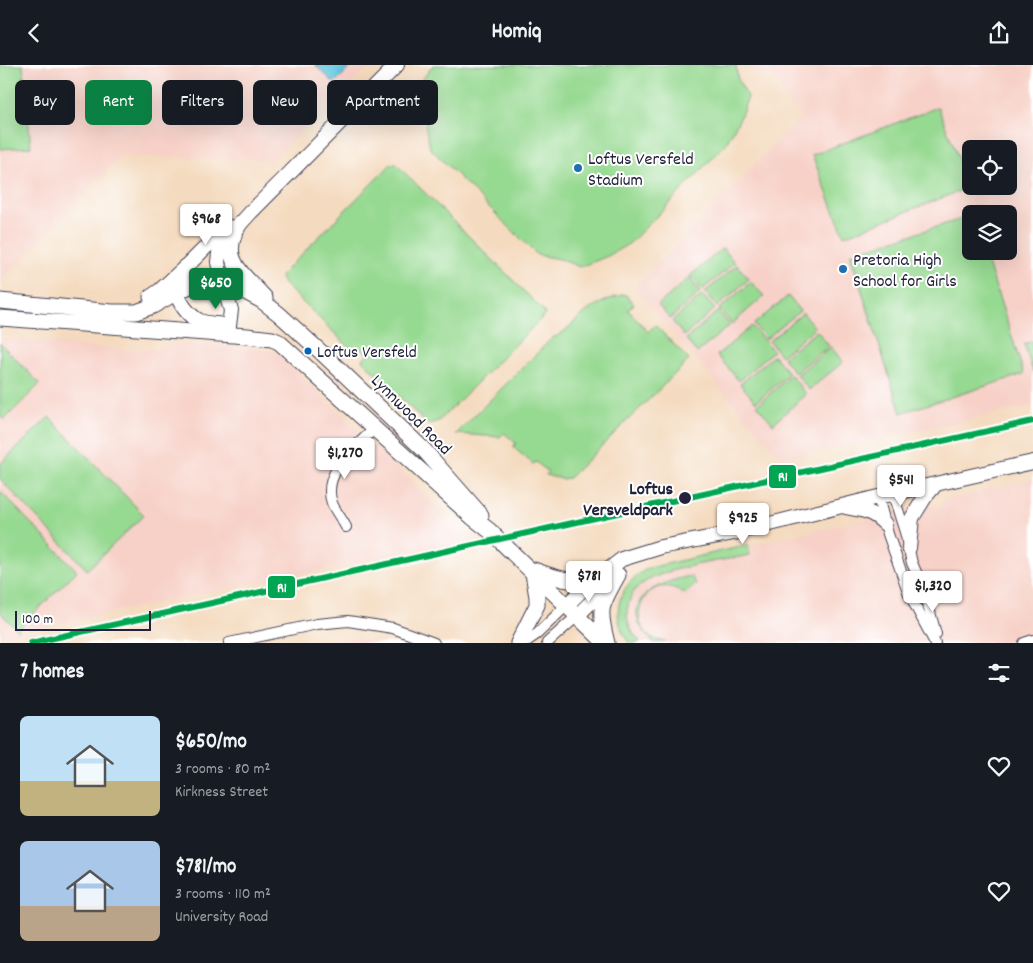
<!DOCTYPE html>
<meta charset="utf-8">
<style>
body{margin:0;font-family:Dekko,sans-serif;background:#20242c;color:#f1f3f6;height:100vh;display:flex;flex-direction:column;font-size:19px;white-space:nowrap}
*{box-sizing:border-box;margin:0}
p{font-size:16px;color:#9ea1a6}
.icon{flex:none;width:28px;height:28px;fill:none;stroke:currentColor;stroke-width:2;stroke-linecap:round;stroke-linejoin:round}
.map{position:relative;height:578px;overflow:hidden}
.sheet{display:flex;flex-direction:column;background:#171b24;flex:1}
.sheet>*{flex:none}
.top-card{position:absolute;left:15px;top:15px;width:500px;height:45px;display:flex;gap:10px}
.fabs{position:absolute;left:962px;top:75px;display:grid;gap:10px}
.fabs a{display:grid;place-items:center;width:55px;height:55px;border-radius:8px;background:#171b24;box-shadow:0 5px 20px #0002;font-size:25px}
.scale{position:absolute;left:15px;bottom:12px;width:136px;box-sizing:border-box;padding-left:5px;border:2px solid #22223b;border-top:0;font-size:14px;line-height:18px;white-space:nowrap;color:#22223b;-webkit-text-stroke:4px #fff;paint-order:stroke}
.price{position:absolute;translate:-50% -42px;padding:0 11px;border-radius:5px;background:#fff;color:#222;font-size:16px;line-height:32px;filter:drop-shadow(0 1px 2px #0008)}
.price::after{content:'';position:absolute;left:50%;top:30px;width:15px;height:11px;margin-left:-8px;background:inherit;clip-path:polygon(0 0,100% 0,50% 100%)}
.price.active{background:#0b8043;color:#fff}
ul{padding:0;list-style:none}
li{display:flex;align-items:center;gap:15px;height:125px;padding:0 20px}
li span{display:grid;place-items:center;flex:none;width:140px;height:100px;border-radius:8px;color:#555}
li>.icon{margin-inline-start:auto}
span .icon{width:60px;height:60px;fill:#fffc;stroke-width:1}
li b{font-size:21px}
h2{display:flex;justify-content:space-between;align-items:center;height:60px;padding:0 20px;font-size:21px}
.pill{padding:0 18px;border-radius:8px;background:#171b24;box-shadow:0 5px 20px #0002;font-size:18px;line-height:45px}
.pill.active{background:#0b8043;color:#fff}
header{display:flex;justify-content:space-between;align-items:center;height:65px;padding:0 20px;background:#171b24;font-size:22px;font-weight:800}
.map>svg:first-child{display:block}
.built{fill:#f7d1c7;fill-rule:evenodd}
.green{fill:#96d991;stroke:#5c7e66}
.water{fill:#61c5df;stroke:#42748d}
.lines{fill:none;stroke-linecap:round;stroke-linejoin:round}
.street-casing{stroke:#423e4f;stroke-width:12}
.secondary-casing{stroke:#423e4f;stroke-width:16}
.primary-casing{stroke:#423e4f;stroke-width:17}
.street{stroke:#fff;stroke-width:10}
.secondary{stroke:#fff;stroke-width:14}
.primary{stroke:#fff;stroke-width:15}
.rail-1-casing{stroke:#fff;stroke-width:10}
.rail-1{stroke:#00a651;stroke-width:6}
.poi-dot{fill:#1f6fb2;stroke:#fff;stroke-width:2}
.bus-dot{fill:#0065bd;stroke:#fff;stroke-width:2}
.stop-dot{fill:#22223b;stroke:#fff;stroke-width:2}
.labels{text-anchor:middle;stroke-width:4;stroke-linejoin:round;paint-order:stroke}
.bus-label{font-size:17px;fill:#22223b;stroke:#fff;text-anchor:start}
.poi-label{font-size:18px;fill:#22223b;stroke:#fff;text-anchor:start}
.street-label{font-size:18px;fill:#22223b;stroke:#fff}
.stop-label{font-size:18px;font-weight:bold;fill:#22223b;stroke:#fff;text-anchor:end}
.line-badge{stroke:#fff;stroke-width:2}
.badge-label{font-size:14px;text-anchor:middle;font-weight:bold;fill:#fff}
</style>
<header><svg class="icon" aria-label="back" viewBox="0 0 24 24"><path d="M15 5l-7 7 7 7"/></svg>Homiq<svg class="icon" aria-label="share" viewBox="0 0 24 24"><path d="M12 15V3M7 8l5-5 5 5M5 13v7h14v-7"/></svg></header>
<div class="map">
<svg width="1033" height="578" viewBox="0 0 1033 578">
<rect width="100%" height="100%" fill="#fff"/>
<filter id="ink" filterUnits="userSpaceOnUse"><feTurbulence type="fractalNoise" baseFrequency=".02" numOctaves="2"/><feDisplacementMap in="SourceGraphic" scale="10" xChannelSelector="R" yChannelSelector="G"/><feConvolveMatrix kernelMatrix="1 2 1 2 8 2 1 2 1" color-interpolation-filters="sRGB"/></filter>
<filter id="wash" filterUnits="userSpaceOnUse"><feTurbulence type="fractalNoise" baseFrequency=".0096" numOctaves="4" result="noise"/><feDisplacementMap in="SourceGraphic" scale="20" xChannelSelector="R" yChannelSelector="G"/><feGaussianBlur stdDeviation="1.12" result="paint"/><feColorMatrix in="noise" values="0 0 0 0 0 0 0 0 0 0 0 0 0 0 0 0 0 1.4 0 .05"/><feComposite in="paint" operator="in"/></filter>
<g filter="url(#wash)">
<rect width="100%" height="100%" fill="#f4dabe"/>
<path class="built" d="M0 0H367V4L271 95 121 91 0 217Z
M749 0H1033V341L782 394 634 223 802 51 786 35 777 17 769 10 762 13ZM971 84H1009V121H971ZM971 149H1009V186H971Z
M0 273 112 284 153 285 178 278 266 285 280 290 416 421 459 464 467 477 237 521 0 571Z
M1033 414V578H629L620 562 619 541 621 531 633 513 649 503 930 440 933 442 944 440 943 435Z
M342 573 382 576 386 578H316Z"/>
<path class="green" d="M0 0H23L31 82 0 84Z
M433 0H736L738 15 748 32 739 55 726 79 655 153 630 178 608 191 580 202 560 194 537 190 430 83 425 60 435 40 413 27Z
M938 42 970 122 844 171 812 90Z
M395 98 544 246 545 250 440 355 428 360 362 295 367 289 362 283 356 289 282 217 280 211 390 100Z
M971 151V186H984L1024 309 901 348 850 189Z
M723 183 735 198 702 225 690 211Z
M737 200 749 214 717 242 705 227Z
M689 213 700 227 670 254 658 240Z
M751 217 764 231 732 259 719 244Z
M625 229 634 239 628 245 648 267 655 260 689 295 569 413 562 414 546 410 548 407 536 397 533 399 513 382 516 378 504 368 500 372 456 369 552 273C564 269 570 260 580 252 593 240 608 234 625 229Z
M702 230 715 244 684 271 672 256Z
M788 231 800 246 766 274 754 259Z
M718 246 730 260 697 288 686 274Z
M803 248 815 263 781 291 769 276Z
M752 261 773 286 739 316 717 290Z
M817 266 829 281 795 308 783 293Z
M1033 276V307L1024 279Z
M0 278 40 319 4 355 0 351Z
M831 282 843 297 809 325 797 310Z
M774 290 789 309 756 337 740 319Z
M791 310 806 329 773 359 757 340Z
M49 352 144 450 87 505 0 414V399Z
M0 426 77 506 17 565 0 547Z
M748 480 750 490C721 496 665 502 642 519 634 524 630 532 628 541 625 555 630 567 640 576L638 578H629C608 549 619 518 649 503Z
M691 511 696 519 685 529C644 499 616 570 666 577L654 578C613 538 653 518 691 511Z"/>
<path class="water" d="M315 0H348L350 3 334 18Z"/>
</g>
<g filter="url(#ink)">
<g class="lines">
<defs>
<path id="street" d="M893 429 905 467 912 498 924 525 936 569
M878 432 888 469 909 529 935 578
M346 462C342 454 335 446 332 438 321 407 356 382 374 364
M229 578 317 559 348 556 393 563 434 578
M524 578 537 569 567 540
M547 578 577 551
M1024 578 1033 575"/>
<path id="secondary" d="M182 212 186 202 227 161
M228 269 231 245 222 217 218 197 219 188 222 179 251 147 397 0
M846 442C864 445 872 446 885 459
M909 483 912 453 925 432 936 419
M567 540 582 525 622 494 661 482 734 468 878 432 1033 397
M577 551 613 515"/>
<path id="primary" d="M240 158C218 194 242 207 265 233
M177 227C179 238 189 251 199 256 205 259 213 259 220 260
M151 232 160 226 186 202
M0 236 112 247H136L153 241 177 227 198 217 214 215 236 222 262 236 279 249 322 288 424 385 481 450
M0 253 247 271 272 274 279 277 472 452 490 466 605 578
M534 505C556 513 570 518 594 515
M518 578 537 540V532L533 508
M607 578C598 543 600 542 618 510"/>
</defs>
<use href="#street" class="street-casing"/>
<use href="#secondary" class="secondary-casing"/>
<use href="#primary" class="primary-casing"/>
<use href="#street" class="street"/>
<use href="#secondary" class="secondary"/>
<use href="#primary" class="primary"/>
<defs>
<path id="rail-1" d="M31 578 1033 356"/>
</defs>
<use href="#rail-1" class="rail-1-casing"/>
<use href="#rail-1" class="rail-1"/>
</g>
</g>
<g class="poi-dot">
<circle cx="578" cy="103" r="5"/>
<circle cx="843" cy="204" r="5"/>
</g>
<circle class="bus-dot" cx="308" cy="286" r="4.5"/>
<circle class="stop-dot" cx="685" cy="433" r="7"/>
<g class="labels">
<g class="bus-label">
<text x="317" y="292">Loftus Versfeld</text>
</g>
<g class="poi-label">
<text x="588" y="99">Loftus Versfeld<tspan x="588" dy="21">Stadium</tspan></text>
<text x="853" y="200">Pretoria High<tspan x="853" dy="21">School for Girls</tspan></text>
</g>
<g class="street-label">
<text transform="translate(412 349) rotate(45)" y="6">Lynnwood Road</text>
</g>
<g class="stop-label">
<text x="673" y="429">Loftus<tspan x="673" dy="21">Versveldpark</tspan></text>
</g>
</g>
<g class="line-badge">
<rect x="768" y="399" width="29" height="25" rx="5" fill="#00a651"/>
<rect x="267" y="510" width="29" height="24" rx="5" fill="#00a651"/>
</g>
<g class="badge-label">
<text x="783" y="416">R1</text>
<text x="282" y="527">R1</text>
</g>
</svg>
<div class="fabs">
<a><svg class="icon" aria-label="locate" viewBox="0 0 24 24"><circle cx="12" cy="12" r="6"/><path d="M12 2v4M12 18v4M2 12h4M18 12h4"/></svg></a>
<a><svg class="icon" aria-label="layers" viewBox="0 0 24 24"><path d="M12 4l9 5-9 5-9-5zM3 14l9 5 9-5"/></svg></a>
</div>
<div class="scale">100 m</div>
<b class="price" style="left:206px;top:181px">$968</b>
<b class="price active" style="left:216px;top:245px">$650</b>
<b class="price" style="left:345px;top:415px">$1,270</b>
<b class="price" style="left:901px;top:442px">$541</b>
<b class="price" style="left:743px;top:480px">$925</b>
<b class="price" style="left:589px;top:538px">$781</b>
<b class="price" style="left:933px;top:548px">$1,320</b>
<div class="top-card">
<a class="pill">Buy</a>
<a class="pill active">Rent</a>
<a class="pill">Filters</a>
<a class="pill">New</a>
<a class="pill">Apartment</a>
</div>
</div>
<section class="sheet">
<h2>7 homes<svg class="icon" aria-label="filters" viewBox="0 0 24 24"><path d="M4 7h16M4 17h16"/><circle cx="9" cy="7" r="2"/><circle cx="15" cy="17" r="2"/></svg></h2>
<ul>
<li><span style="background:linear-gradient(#bfe0f5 65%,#c2b280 0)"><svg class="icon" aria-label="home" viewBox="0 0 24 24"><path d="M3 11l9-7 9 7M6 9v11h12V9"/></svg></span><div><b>$650/mo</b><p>3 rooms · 80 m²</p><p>Kirkness Street</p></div><svg class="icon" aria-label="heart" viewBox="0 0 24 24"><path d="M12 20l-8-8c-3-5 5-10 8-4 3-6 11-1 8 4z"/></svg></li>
<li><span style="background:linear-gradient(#a9c7e8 65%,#b9a48a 0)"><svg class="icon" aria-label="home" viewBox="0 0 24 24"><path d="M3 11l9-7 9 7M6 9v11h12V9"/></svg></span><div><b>$781/mo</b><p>3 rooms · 110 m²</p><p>University Road</p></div><svg class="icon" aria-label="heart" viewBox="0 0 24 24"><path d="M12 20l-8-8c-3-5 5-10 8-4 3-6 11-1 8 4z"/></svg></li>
</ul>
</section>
